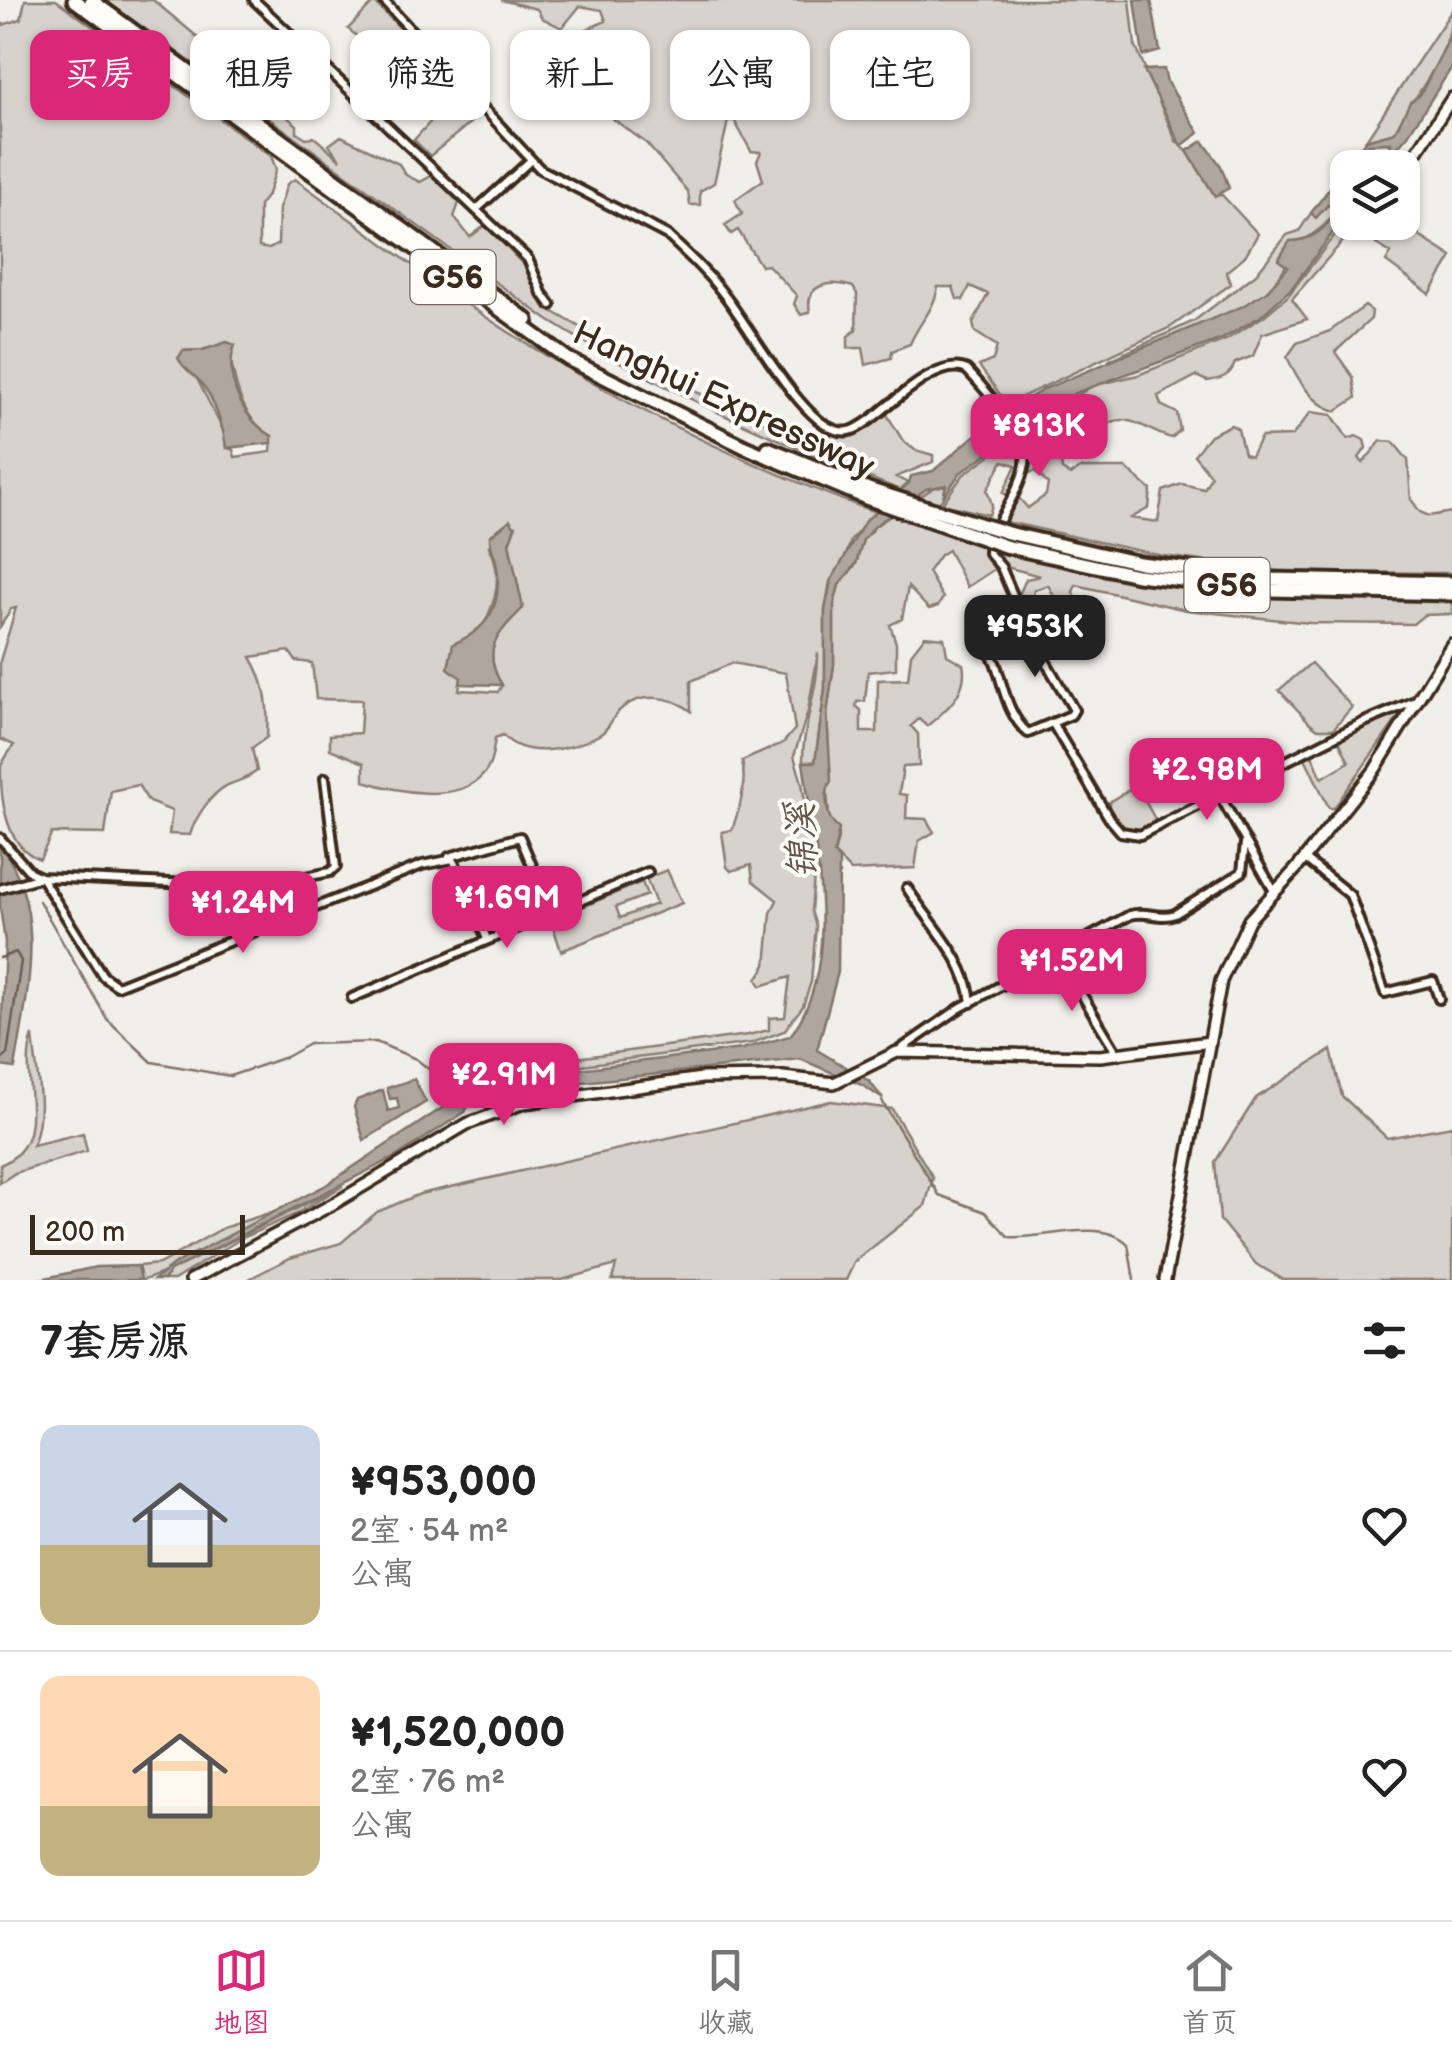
<!DOCTYPE html>
<html lang="zh">
<meta charset="utf-8">
<style>
body{margin:0;font-family:"Balsamiq Sans","LXGW WenKai TC",sans-serif;background:#f2f2f2;color:#222;height:100vh;display:flex;flex-direction:column;font-size:38px;white-space:nowrap}
*{box-sizing:border-box;margin:0}
p{font-size:32px;color:#767676}
.icon{flex:none;width:55px;height:55px;fill:none;stroke:currentColor;stroke-width:2;stroke-linecap:round;stroke-linejoin:round}
.map{position:relative;height:1280px;overflow:hidden}
.panel{display:flex;flex-direction:column;background:#fff;flex:1}
.panel>*{flex:none}
.banner{position:absolute;left:30px;top:30px;width:1392px;height:90px;display:flex;gap:20px}
.tools{position:absolute;left:1330px;top:150px;display:grid;gap:20px}
.tools a{display:grid;place-items:center;width:90px;height:90px;border-radius:20px;background:#fff;box-shadow:0 2px 8px #0004;font-size:50px}
.scale{position:absolute;left:30px;bottom:25px;width:215px;box-sizing:border-box;padding-left:10px;border:5px solid #3b2a1e;border-top:0;font-size:28px;line-height:35px;white-space:nowrap;color:#3b2a1e;-webkit-text-stroke:8px #fdfcf7;paint-order:stroke}
.price{position:absolute;translate:-50% -85px;padding:0 22px;border-radius:20px;background:#db2777;color:#fff;font-size:32px;line-height:65px;filter:drop-shadow(0 2px 5px #0008)}
.price::after{content:'';position:absolute;left:50%;top:60px;width:30px;height:22px;margin-left:-15px;background:inherit;clip-path:polygon(0 0,100% 0,50% 100%)}
.price.selected{background:#222;color:#fff}
ul{padding:0;list-style:none}
li{display:flex;align-items:center;gap:30px;height:250px;padding:0 40px}
li+li{border-top:2px solid #e0e0e0}
li span{display:grid;place-items:center;flex:none;width:280px;height:200px;border-radius:20px;color:#555}
li>.icon{margin-inline-start:auto}
span .icon{width:120px;height:120px;fill:#fffc;stroke-width:1}
li b{font-size:42px}
h2{display:flex;justify-content:space-between;align-items:center;height:120px;padding:0 40px;font-size:42px}
.tag{padding:0 35px;border-radius:20px;background:#fff;box-shadow:0 2px 8px #0004;font-size:35px;line-height:90px}
.tag.selected{background:#db2777;color:#fff}
.tab-bar{display:flex;justify-content:space-around;align-items:center;height:140px;border-top:2px solid #e0e0e0;background:#fff;font-size:28px;color:#767676}
.tab-bar a{display:grid;justify-items:center;gap:5px}
.tab-bar .selected{color:#db2777}
.map>svg:first-child{display:block}
.green{fill:#d7d2cc;stroke:#897e75;stroke-width:2.5;fill-rule:evenodd}
.water{fill:#aea69f;stroke:#80746b;stroke-width:2.5}
.lines{fill:none;stroke-linecap:round;stroke-linejoin:round}
.shore{stroke:#695c52;stroke-width:2.5}
.stream{stroke:#80746b;stroke-width:2.5}
.street-casing{stroke:#3b2a1e;stroke-width:14}
.secondary-casing{stroke:#3b2a1e;stroke-width:16}
.highway-casing{stroke:#3b2a1e;stroke-width:19}
.street{stroke:#fdfcf7;stroke-width:6}
.secondary{stroke:#fdfcf7;stroke-width:9}
.highway{stroke:#fdfcf7;stroke-width:11}
.highway-bridge-casing{stroke:#3b2a1e;stroke-width:19;stroke-linecap:butt}
.highway-bridge{stroke:#fdfcf7;stroke-width:11}
.labels{text-anchor:middle;stroke-width:8;stroke-linejoin:round;paint-order:stroke}
.shield{fill:#fdfcf7;stroke:#75695f;stroke-width:2.5}
.shield-label{font-size:32px;font-weight:bold;fill:#3b2a1e}
.street-label{font-size:35px;fill:#3b2a1e;stroke:#fdfcf7}
.water-label{font-size:38px;font-style:italic;fill:#63554b;stroke:#fdfcf7}
</style>
<div class="map">
<svg width="1452" height="1280" viewBox="0 0 1452 1280">
<rect width="100%" height="100%" fill="#f1efea"/>
<filter id="ink" filterUnits="userSpaceOnUse"><feTurbulence type="fractalNoise" baseFrequency=".01" numOctaves="2"/><feDisplacementMap in="SourceGraphic" scale="20" xChannelSelector="R" yChannelSelector="G"/><feConvolveMatrix kernelMatrix="1 2 1 2 8 2 1 2 1" color-interpolation-filters="sRGB"/></filter>
<g filter="url(#ink)">
<path class="green" d="M25 0H56L271 156 276 169 268 194 259 206V247L269 249 278 244 279 209 287 184 295 179C355 222 413 267 474 309 597 393 735 461 875 512L851 540 843 565 830 581 825 610V689L815 762H803C802 725 819 689 818 653L808 711 794 756 802 783 815 864 811 911 816 926 811 982 803 1006 784 1031 752 1043 505 1075 460 1087 462 1083 509 1067 748 1035 769 1030V1018L785 1017 790 977 761 986 757 979 766 965 771 913 777 900 753 881 751 865 731 871 727 867 722 832 732 830C740 807 747 785 742 761L783 743 795 729 786 673 732 663 691 681V711C671 695 639 692 619 711 611 719 609 730 599 735 572 750 524 760 503 735L495 738C493 751 492 767 482 776 456 804 395 791 364 781V763L330 749V735L360 733 362 700 316 699 312 663 296 661 289 651 251 657C266 682 269 707 267 737L252 748 257 771C247 779 240 780 228 785 211 793 195 818 190 835L169 834 172 811 149 802 138 785 111 791 105 834 52 833 40 859C6 848 0 799 1 766 4 759 10 751 14 745L0 739V661L16 608 11 609 0 627V20L3 25 21 19ZM227 342C235 377 237 417 272 436L271 452 235 457 233 450 226 447 225 434 183 351 203 350ZM515 527 509 543 522 608C498 634 480 649 502 685L498 692 459 690C466 639 516 600 489 546Z
M105 0H153L224 59 235 49 261 75 256 91 297 125V132L306 138 314 137 341 160 329 145 341 136 399 164 406 175 420 182 433 175 459 203 454 217 470 237 486 225 529 271 543 306 683 386 817 446 830 432 854 434 886 413 903 441 915 450 933 455V462L896 477 909 483 900 490C778 442 660 390 548 320Z
M501 0H1130L1135 45 1176 141 1187 151 1215 196 1222 195 1258 234 1245 256 1226 272 1231 284 1171 327 1007 404 979 366 993 360 997 346 975 332 973 323 988 294 970 286 963 300 957 299 953 287H938C934 311 919 322 910 344L892 351 891 358 866 365 863 348H848V336L856 330 857 294 853 287C831 280 804 283 810 312L801 315 794 304 797 296 768 265 761 266 738 230 731 234 725 225 742 214 735 200 763 180 757 161 761 152 751 151 734 120 728 121 714 183 700 191V205H690L688 192 646 143 598 108 585 63 594 58 587 29 606 21 602 10 580 6 562 28 542 18 537 9Z
M374 2 434 62 418 85 348 29Z
M1452 10C1452 57 1415 92 1395 132L1366 140Z
M459 90 482 113 430 156 414 140Z
M1328 204 1336 209C1328 226 1317 230 1304 241 1289 253 1283 278 1267 291 1236 316 1147 352 1108 361L1194 321 1256 274 1287 235 1299 231 1311 213 1316 217Z
M1403 214 1421 237 1452 257 1430 294 1386 262 1391 253 1376 244 1390 223 1402 222Z
M1347 219 1348 222 1359 223 1292 299 1307 319 1262 334 1253 356 1235 363C1230 377 1220 379 1207 381L1196 376 1158 396 1161 405 1177 413 1180 430 1172 438C1156 435 1141 422 1125 420 1100 418 1085 452 1059 434L1047 446 1061 460 1062 470 1070 475 1080 468H1126L1151 490 1149 508 1131 518 1158 522 1163 491 1182 484 1204 489 1211 476 1194 455 1210 435 1231 425 1238 429 1244 454 1251 456 1261 437 1292 436 1311 412 1332 415 1348 439 1356 436 1364 440 1366 448 1359 458 1363 463 1381 441 1393 442 1408 460 1411 499 1420 512 1429 516 1452 512V573L1287 572 1163 556 1007 522 1017 496 1028 508 1046 495 1048 484 1035 471 1027 474 1030 457 1021 433 1092 386 1138 375 1226 340 1264 316 1288 296Z
M1365 306 1372 311 1371 319 1335 352 1353 377 1356 398 1336 411C1312 405 1297 378 1287 357L1297 343 1330 331Z
M1014 438C1028 458 1017 475 1008 495L1003 493 1016 465 1003 461 987 490 992 505 989 515 942 504 963 475Z
M941 483 946 485 943 498 921 526 981 544 996 568 967 587 948 550 940 555 928 572 943 598 938 606 929 609 908 587 902 619 890 625 896 643V669L868 672 865 701 857 702 856 706 861 710V732H877L878 680 908 679 911 654 925 636 944 638 947 655 963 664C969 691 947 710 927 726L919 719 911 726 918 734 919 766 903 767 899 794 907 795 906 818 926 819 934 832 919 841 915 868 851 871 834 854 838 838 829 817 827 788 830 781 827 713 834 664V604L839 585 856 564 863 539 875 526Z
M992 548 1103 573 1225 591 1452 602V614L1424 615 1413 624 1310 623 1186 610 1076 585 1073 592 1079 604 1071 609 1064 599 1056 600 1048 585 1034 590 1033 596 1019 595 1026 579 1040 576 1006 567Z
M1311 663 1352 707 1333 729H1318L1310 723 1279 690Z
M1396 712 1399 716 1334 808H1329L1305 758 1312 755 1322 778 1349 762 1339 741Z
M1130 789 1144 799 1155 819 1146 829 1125 828 1109 811V802Z
M667 870 682 903 561 951 551 920 642 882 647 895 616 907 620 918 656 904 646 878Z
M33 1035C36 1075 47 1108 33 1145L83 1133 87 1151 15 1173 0 1183V1165C55 1142 17 1081 33 1035Z
M1331 1050 1342 1096 1387 1138 1452 1126V1280H1284L1256 1264 1220 1220 1215 1162 1256 1098Z
M831 1101 892 1109 933 1178 925 1206 855 1261 846 1280H612L616 1265 562 1280H247L290 1258 341 1243 377 1212 420 1194Z
M343 1186 296 1214 242 1238 174 1280H164L170 1271Z
M275 1211C251 1224 159 1280 141 1280L138 1266 159 1264 223 1228Z"/>
<path class="water" d="M1135 0H1151L1160 51 1143 56Z
M1452 33V67L1408 135 1386 160 1391 143 1368 144C1359 163 1346 169 1337 189L1347 202V213L1292 288 1261 316 1222 339 1075 393 960 473 943 498 946 485 926 489 875 526 863 540 856 564 839 585 834 605V664L827 714 831 781C823 795 826 820 839 829L834 854 839 860 838 972 817 1050 869 1081 883 1099 862 1085 800 1059 573 1083 504 1084 472 1099 465 1112 397 1156 170 1271 164 1280H154L176 1263 326 1185 474 1087 506 1078 742 1049 790 1036C845 965 814 845 803 762H815L825 689V610L831 581 865 521 909 483 911 476 933 471 974 436 993 429 1024 407 978 427C996 409 1023 404 1044 389L1241 307 1267 291 1288 267 1278 260 1290 241C1312 241 1328 228 1336 209L1328 205 1316 218 1311 213 1366 140 1395 132 1410 102 1420 95Z
M1164 69 1167 82 1199 133 1181 146 1144 70Z
M1203 141 1221 166 1229 188 1215 196 1187 151Z
M227 342 235 345C223 377 243 420 272 436V443L226 448C224 429 214 398 201 383 193 373 184 370 178 358L183 351 203 350Z
M510 520 515 527 509 543 523 608C498 633 480 650 502 685L460 684 461 678 448 668 453 644C488 629 502 607 497 567 496 555 489 548 490 536Z
M0 845C49 910 27 993 15 1068L0 1066 5 942 0 907Z
M414 1079 426 1102 364 1140 354 1107 357 1100 383 1090 388 1111 399 1108 397 1098 390 1099 387 1088Z
M138 1266 141 1280H36L96 1267Z"/>
<g class="lines">
<path class="shore" d="M0 958 16 952 21 961 7 1055 0 1061"/>
<path class="stream" d="M1384 168 1391 156
M39 901 107 1019 152 1062 230 1076 286 1057 309 1044 376 1042 416 1059 461 1094
M882 1101 939 1195 985 1212 1009 1237C1043 1240 1100 1217 1128 1244L1134 1280"/>
<defs>
<path id="street" d="M254 0 528 259 542 293 551 305
M383 0 540 169 667 235C687 254 709 274 725 296 749 326 801 421 836 430 850 435 859 427 870 420 893 403 940 356 967 370 984 388 1030 439 1025 464 1021 486 1005 510 995 530
M477 209 531 160
M977 632C983 643 994 655 997 668 1004 690 1009 717 1028 733L1071 715 1074 710 1030 635 1001 567 989 553 990 542
M1053 724 1109 818 1121 832 1140 835 1362 723 1415 701
M1220 796 1274 891
M0 838 30 872 41 877 103 976 117 986 422 865 453 859 487 939
M449 857 520 837 552 913
M1304 858 1350 895 1385 993 1433 981 1439 999
M907 888C930 924 968 960 971 1003
M0 889 41 877 256 887 330 872 336 867 325 778
M1058 955 1118 1055
M352 998 648 872
M898 1051 960 1008 1130 915C1146 910 1160 920 1175 914L1242 872 1245 843"/>
<path id="secondary" d="M1402 175 1452 98
M191 1280 335 1203 467 1124 524 1103 702 1078 783 1077 834 1083 897 1052 1100 1056 1210 1042
M1165 1280 1221 981 1249 920 1296 869 1374 771 1452 644"/>
<path id="highway" d="M74 0 568 359 745 447 866 498
M91 0 527 320
M768 448 871 490
M1008 533 1140 563 1272 579 1452 583
M1005 546 1137 575 1270 590 1452 594"/>
</defs>
<use href="#street" class="street-casing"/>
<use href="#secondary" class="secondary-casing"/>
<use href="#highway" class="highway-casing"/>
<use href="#street" class="street"/>
<use href="#secondary" class="secondary"/>
<use href="#highway" class="highway"/>
<defs>
<path id="highway-bridge" d="M871 490 1008 533
M866 498 1005 546"/>
</defs>
<use href="#highway-bridge" class="highway-bridge-casing"/>
<use href="#highway-bridge" class="highway-bridge"/>
</g>
</g>
<g class="labels">
<g class="shield">
<rect x="410.5" y="250" width="85" height="54" rx="8"/>
<rect x="1184.5" y="558" width="85" height="54" rx="8"/>
</g>
<g class="shield-label">
<text x="453" y="288">G56</text>
<text x="1227" y="596">G56</text>
</g>
<g class="street-label">
<text transform="translate(724 399) rotate(25)" y="12">Hanghui Expressway</text>
</g>
<g class="water-label">
<text transform="translate(801 841) rotate(-93)" y="13">锦溪</text>
</g>
</g>
</svg>
<div class="tools">
<a><svg class="icon" aria-label="layers" viewBox="0 0 24 24"><path d="M12 4l9 5-9 5-9-5zM3 14l9 5 9-5"/></svg></a>
</div>
<div class="scale">200 m</div>
<b class="price" style="left:1039px;top:479px">¥813K</b>
<b class="price selected" style="left:1035px;top:680px">¥953K</b>
<b class="price" style="left:1207px;top:823px">¥2.98M</b>
<b class="price" style="left:507px;top:951px">¥1.69M</b>
<b class="price" style="left:243px;top:956px">¥1.24M</b>
<b class="price" style="left:1072px;top:1014px">¥1.52M</b>
<b class="price" style="left:504px;top:1128px">¥2.91M</b>
<div class="banner">
<a class="tag selected">买房</a>
<a class="tag">租房</a>
<a class="tag">筛选</a>
<a class="tag">新上</a>
<a class="tag">公寓</a>
<a class="tag">住宅</a>
</div>
</div>
<section class="panel">
<h2>7套房源<svg class="icon" aria-label="filters" viewBox="0 0 24 24"><path d="M4 7h16M4 17h16"/><circle cx="9" cy="7" r="2"/><circle cx="15" cy="17" r="2"/></svg></h2>
<ul>
<li><span style="background:linear-gradient(#c9d6e8 60%,#c2b280 0)"><svg class="icon" aria-label="home" viewBox="0 0 24 24"><path d="M3 11l9-7 9 7M6 9v11h12V9"/></svg></span><div><b>¥953,000</b><p>2室 · 54 m²</p><p>公寓</p></div><svg class="icon" aria-label="heart" viewBox="0 0 24 24"><path d="M12 20l-8-8c-3-5 5-10 8-4 3-6 11-1 8 4z"/></svg></li>
<li><span style="background:linear-gradient(#ffd9b3 65%,#c2b280 0)"><svg class="icon" aria-label="home" viewBox="0 0 24 24"><path d="M3 11l9-7 9 7M6 9v11h12V9"/></svg></span><div><b>¥1,520,000</b><p>2室 · 76 m²</p><p>公寓</p></div><svg class="icon" aria-label="heart" viewBox="0 0 24 24"><path d="M12 20l-8-8c-3-5 5-10 8-4 3-6 11-1 8 4z"/></svg></li>
</ul>
</section>
<nav class="tab-bar">
<a class="selected"><svg class="icon" aria-label="map" viewBox="0 0 24 24"><path d="M3 6l6-2 6 2 6-2v14l-6 2-6-2-6 2zM9 4v14M15 6v14"/></svg>地图</a>
<a><svg class="icon" aria-label="saved" viewBox="0 0 24 24"><path d="M7 4h10v16l-5-4-5 4z"/></svg>收藏</a>
<a><svg class="icon" aria-label="home" viewBox="0 0 24 24"><path d="M3 11l9-7 9 7M6 9v11h12V9"/></svg>首页</a>
</nav>
